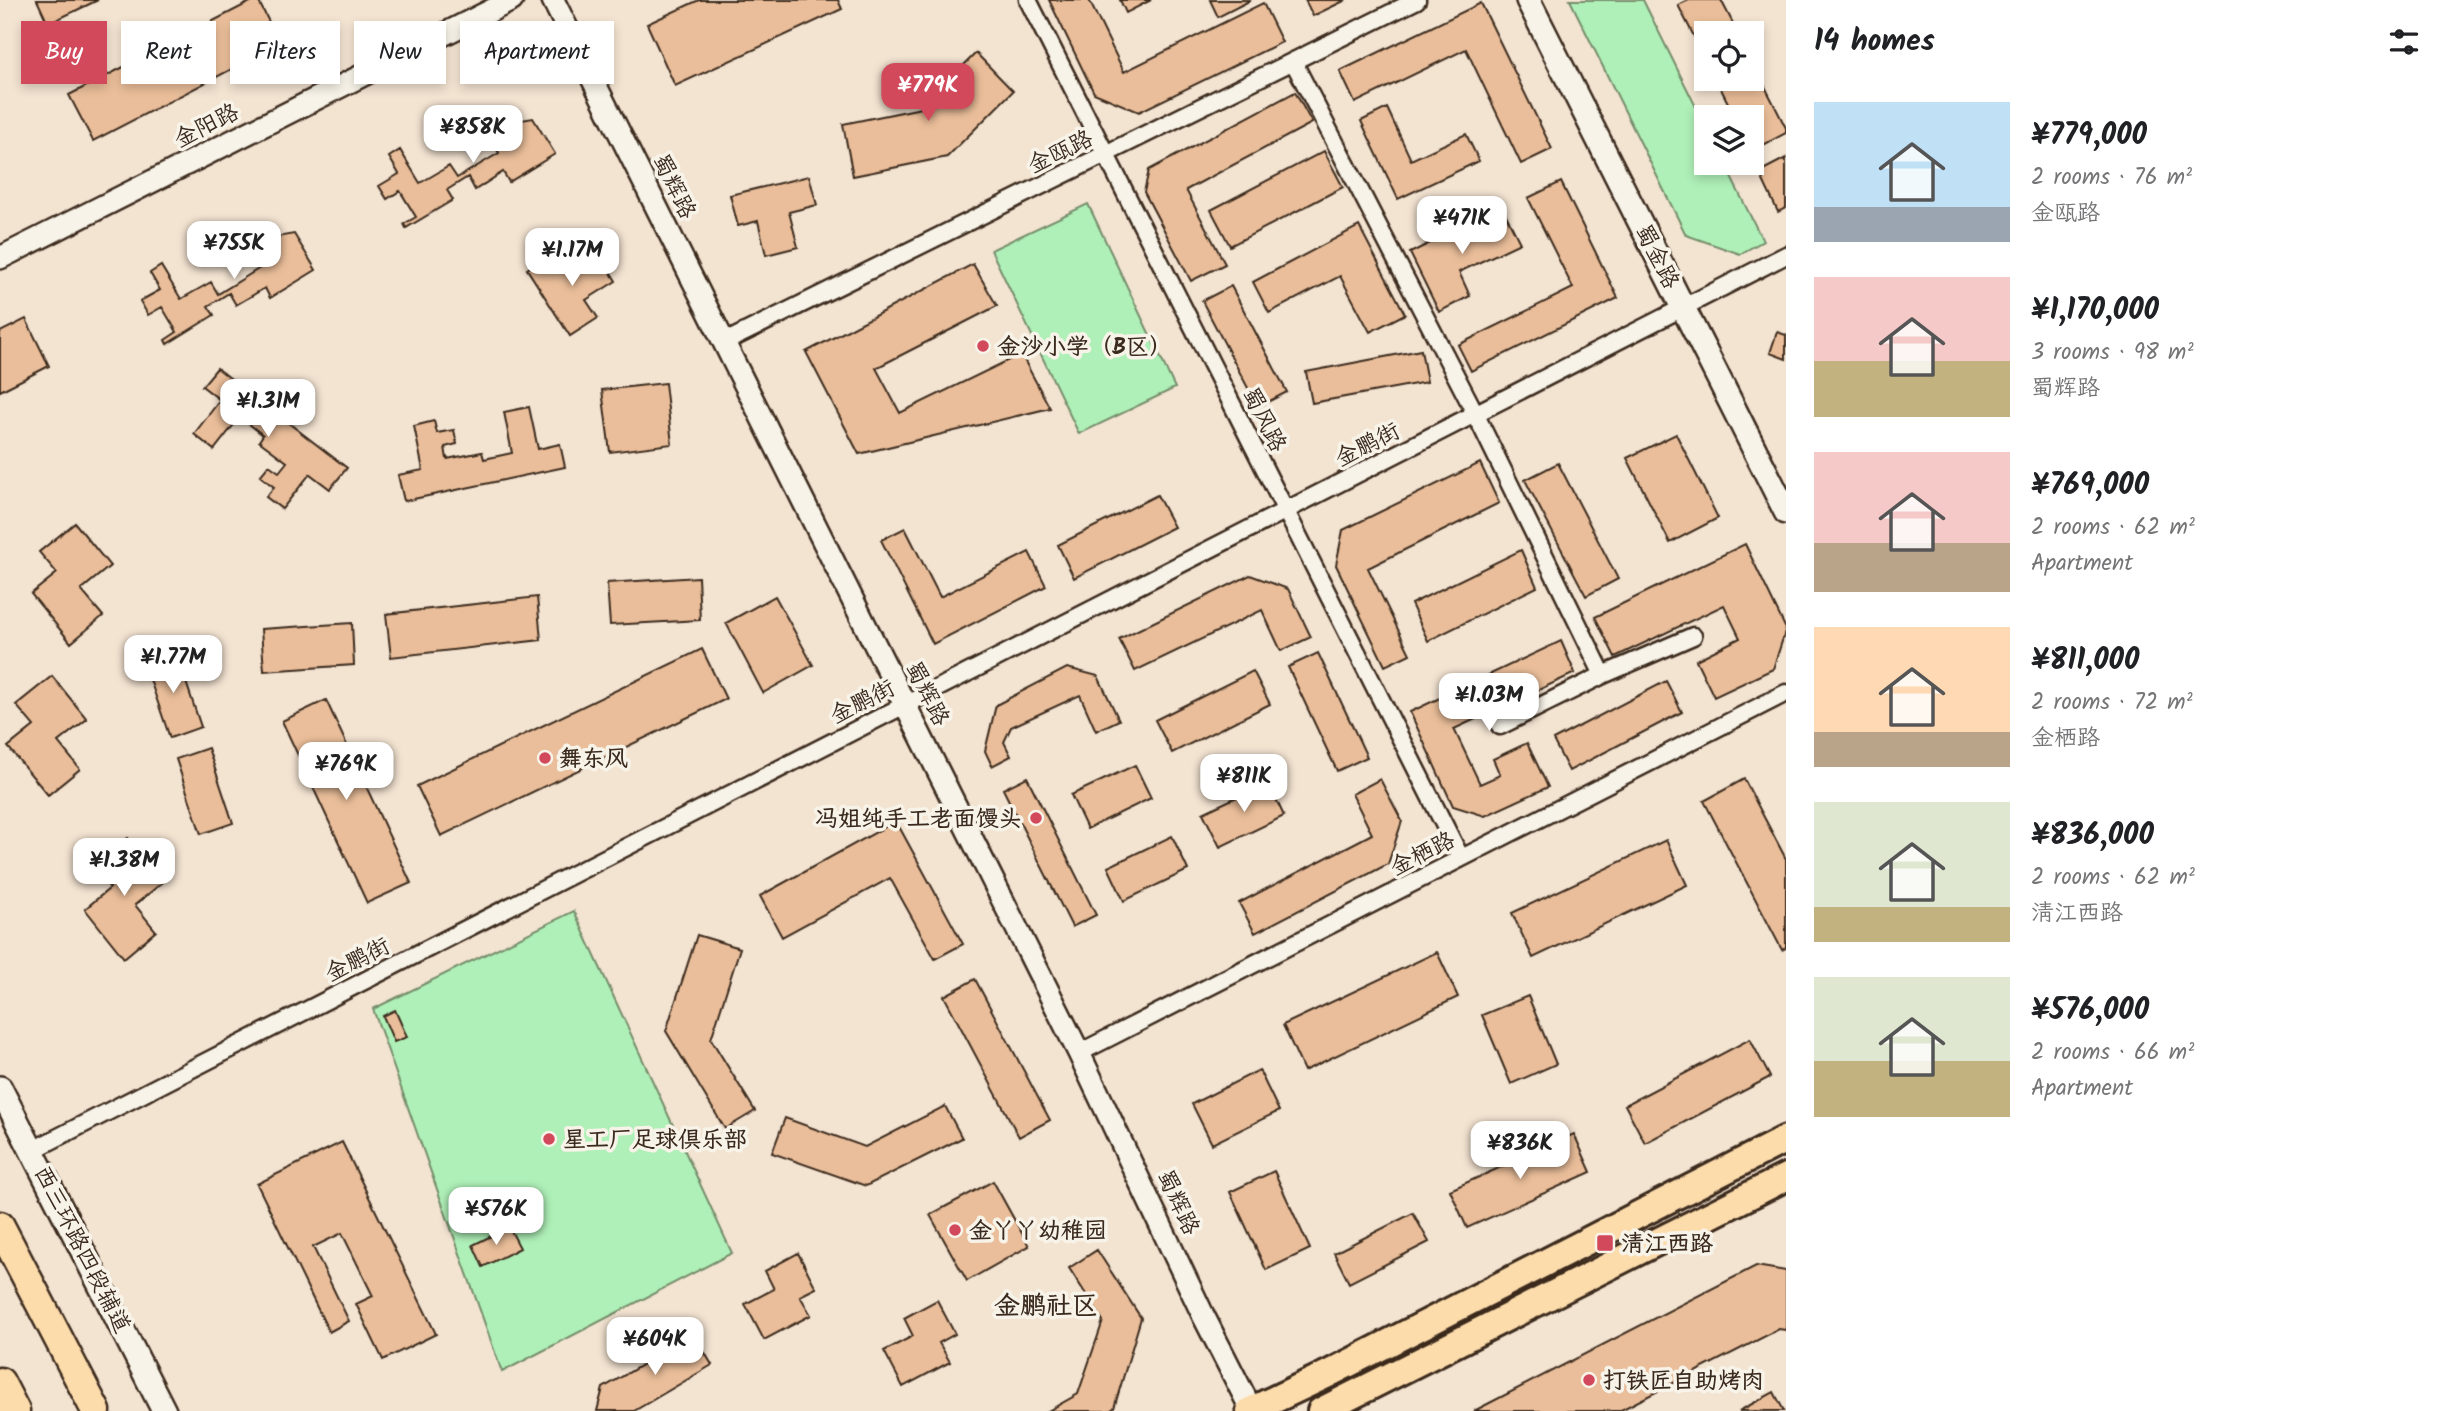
<!DOCTYPE html>
<meta charset="utf-8">
<style>
body{margin:0;font-family:Kalam,"LXGW WenKai TC",sans-serif;background:#f2f2f2;color:#202124;height:100vh;display:flex;flex-direction:column;font-size:26px;white-space:nowrap}
*{box-sizing:border-box;margin:0}
p{font-size:23px;color:#757577}
.icon{flex:none;width:38px;height:38px;fill:none;stroke:currentColor;stroke-width:2;stroke-linecap:round;stroke-linejoin:round}
.map{position:relative;flex:1;overflow:hidden}
.sheet{display:flex;flex-direction:column;background:#fff;width:665px}
.sheet>*{flex:none}
.banner{position:absolute;left:21px;top:21px;width:665px;height:63px;display:flex;gap:14px}
.controls{position:absolute;left:1694px;top:21px;display:grid;gap:14px}
.controls a{display:grid;place-items:center;width:70px;height:70px;border-radius:0px;background:#fff;box-shadow:0 4px 10px #0003;font-size:35px}
.price{position:absolute;translate:-50% -60px;padding:0 16px;border-radius:14px;background:#fff;color:#222;font-size:23px;line-height:46px;filter:drop-shadow(0 2px 4px #0008)}
.price::after{content:'';position:absolute;left:50%;top:42px;width:21px;height:16px;margin-left:-10px;background:inherit;clip-path:polygon(0 0,100% 0,50% 100%)}
.price.on{background:#d1495b;color:#fff}
ul{padding:0;list-style:none}
li{display:flex;align-items:center;gap:21px;height:175px;padding:0 28px}
li span{display:grid;place-items:center;flex:none;width:196px;height:140px;border-radius:0px;color:#555}
li>.icon{margin-inline-start:auto}
span .icon{width:84px;height:84px;fill:#fffc;stroke-width:1}
li b{font-size:30px}
h2{display:flex;justify-content:space-between;align-items:center;height:84px;padding:0 28px;font-size:30px}
.tag{padding:0 24px;border-radius:0px;background:#fff;box-shadow:0 4px 10px #0003;font-size:24px;line-height:63px}
.tag.on{background:#d1495b;color:#fff}
main{display:flex;flex:1;min-height:0}
.map>svg:first-child{display:block}
.green{fill:#aff0b8;stroke:#758d6b;stroke-width:2}
.building{fill:#eabe9a;stroke:#3b2a1e;stroke-width:2}
.lines{fill:none;stroke-linecap:round;stroke-linejoin:round}
.minor-casing{stroke:#3b2a1e;stroke-width:21}
.tertiary-casing{stroke:#3b2a1e;stroke-width:26}
.secondary-casing{stroke:#3b2a1e;stroke-width:28}
.primary-casing{stroke:#3b2a1e;stroke-width:32}
.trunk-casing{stroke:#3b2a1e;stroke-width:33}
.minor{stroke:#f7f3e8;stroke-width:16}
.tertiary{stroke:#f7f3e8;stroke-width:21}
.secondary{stroke:#f7f3e8;stroke-width:23}
.primary{stroke:#fddcac;stroke-width:26}
.trunk{stroke:#fddcac;stroke-width:28}
.poi-dot{fill:#d1495b;stroke:#f7f3e8;stroke-width:2.5}
.labels{text-anchor:middle;stroke-width:7;stroke-linejoin:round;paint-order:stroke}
.street-label{font-size:23px;fill:#3b2a1e;stroke:#f7f3e8}
.poi-label{font-size:23px;font-weight:bold;fill:#3b2a1e;stroke:#f7f3e8;text-anchor:start}
.quarter-label{font-size:26px;font-weight:bold;fill:#3b2a1e;stroke:#f7f3e8}
</style>
<main>
<div class="map">
<svg width="1786" height="1411" viewBox="0 0 1786 1411">
<rect width="100%" height="100%" fill="#f3e3d1"/>
<filter id="ink" filterUnits="userSpaceOnUse"><feTurbulence type="fractalNoise" baseFrequency=".0143" numOctaves="2"/><feDisplacementMap in="SourceGraphic" scale="14" xChannelSelector="R" yChannelSelector="G"/><feConvolveMatrix kernelMatrix="1 2 1 2 8 2 1 2 1" color-interpolation-filters="sRGB"/></filter>
<g filter="url(#ink)">
<path class="green" d="M1570 0H1643L1706 127V163H1724L1763 241 1740 254 1686 235Z
M1088 204 1175 388 1079 434 991 250Z
M574 911 732 1253 502 1372 373 1009Z"/>
<path class="building" d="M37 0H98L48 24Z
M254 0H258L280 44 93 141 69 95Z
M699 0H838L842 9 675 86 647 24Z
M1049 0H1089L1124 72 1263 3 1282 42 1139 112 1094 93Z
M1120 0H1151L1126 13Z
M1210 0H1251L1218 17Z
M1305 0H1346L1313 16Z
M1689 0H1721L1738 33H1706V60L1678 5Z
M1481 3 1552 149 1521 164 1466 49 1355 103 1340 71Z
M976 53 1013 91 947 157 853 176 843 124 921 108Z
M1752 61 1786 128V133L1752 151V117H1735L1716 79H1752Z
M1295 92 1312 123 1186 190 1225 264 1191 281 1144 192 1149 170Z
M508 108 516 121 533 118 555 154 509 182 503 172 475 190 468 177 447 190 453 200 406 228 404 224 416 217 400 191 387 199 379 186 399 174 389 157 400 150 420 183 449 166 457 178 499 153 482 124Z
M1387 108 1411 160 1466 134 1479 161 1398 199 1361 121Z
M1324 151 1343 187 1230 246 1211 210Z
M1786 158V208L1778 212 1759 172Z
M809 176 817 205 789 212 798 247 766 255 758 221 738 226 730 195Z
M1561 182 1618 298 1471 371 1458 345 1573 288 1528 198Z
M1502 207 1520 243 1459 272 1470 296 1439 312 1410 253Z
M270 224 277 237 294 234 316 270 270 298 265 288 236 305 229 293 208 306 214 315 167 344 165 340 177 332 162 307 148 315 140 301 160 290 150 273 161 266 181 299 211 282 218 294 260 268 243 239Z
M1359 226 1405 314 1370 332 1340 276 1269 313 1253 282Z
M596 249 616 281 586 300 598 318 570 336 527 269 553 253 564 270Z
M973 264 997 306 876 368 900 413 1021 354 1050 408 859 454 806 352Z
M1231 286 1287 392 1258 407 1202 301Z
M26 319 49 366 0 391V332Z
M1777 332 1786 335V359L1770 353Z
M1421 350 1427 382 1312 403 1306 372Z
M217 368 347 468 330 489 310 474 282 509 266 497 274 487 260 476 269 465 279 472 287 462 259 441 263 435 240 417 214 450 194 434 220 400 202 386Z
M665 383 672 444 610 452 602 390Z
M529 407 538 449 560 444 565 467 404 501 398 475 423 470 414 426 434 421 437 433 454 430 457 444 445 447 447 459 482 452 484 459 512 453 504 412Z
M1676 434 1718 518 1670 543 1627 458Z
M1480 463 1499 503 1368 568 1410 654 1385 666 1336 565 1343 530Z
M1558 463 1618 579 1586 596 1525 480Z
M1157 495 1174 527 1074 578 1058 545Z
M75 523 110 566 81 590 103 616 71 643 31 594 57 573 39 552Z
M905 528 940 597 1029 552 1046 586 933 644 881 540Z
M1745 544 1786 629 1773 669 1714 697 1696 660 1740 638 1724 605 1615 657 1595 617Z
M1521 550 1537 587 1428 641 1411 604Z
M1250 575 1288 589 1311 637 1281 651 1262 610 1135 671 1119 639Z
M698 577 700 620 610 625 607 583Z
M775 596 813 665 763 693 726 623Z
M537 597 541 640 391 657 386 614Z
M352 623 354 665 264 671 261 629Z
M1561 641 1575 673 1454 729 1480 784 1500 775 1493 759 1527 743 1548 787 1485 816 1453 806 1410 712Z
M702 649 726 699 441 836 417 786Z
M176 652 201 727 170 738 144 662Z
M1318 653 1367 757 1337 771 1288 667Z
M1067 668 1098 676 1119 720 1096 731 1080 695 1011 727 1004 742 1011 756 992 766 985 751 996 705Z
M1253 671 1270 704 1172 753 1155 720Z
M52 676 87 719 58 742 80 769 48 795 8 747 34 726 16 705Z
M1666 681 1682 712 1569 771 1553 740Z
M326 700 411 883 367 903 282 721Z
M208 748 233 823 201 834 176 759Z
M1135 765 1151 798 1087 829 1071 795Z
M1027 777 1096 915 1072 927 1003 789Z
M1380 779 1402 821 1388 864 1255 933 1239 903 1372 834 1352 794Z
M1744 779 1786 859V948L1782 950 1704 801Z
M1268 782 1284 816 1220 847 1203 813Z
M896 821 963 944 935 959 890 878 782 937 760 896Z
M1172 836 1188 870 1124 901 1108 867Z
M128 838 163 882 135 905 156 931 124 958 85 909 110 888 93 867Z
M1666 840 1687 885 1533 958 1512 913Z
M697 935 740 948 711 1039 755 1111 725 1129 666 1031Z
M1437 952 1458 997 1304 1071 1283 1025Z
M975 979 1050 1120 1019 1137 944 996Z
M1528 996 1556 1064 1511 1084 1482 1015Z
M395 1010 407 1037 394 1042 383 1016Z
M1750 1039 1770 1077 1645 1143 1625 1105Z
M1259 1070 1279 1111 1212 1144 1192 1104Z
M945 1106 962 1138 866 1186 772 1153 785 1118 865 1147Z
M1574 1134 1591 1172 1467 1228 1450 1190Z
M342 1142 436 1334 383 1360 356 1304 373 1296 342 1233 313 1247 349 1321 329 1332 257 1184Z
M1274 1171 1310 1249 1266 1270 1230 1192Z
M993 1181 1029 1246 967 1281 930 1215Z
M1413 1213 1429 1242 1349 1283 1334 1253Z
M509 1227 520 1248 483 1267 473 1245Z
M1097 1250 1141 1318 1114 1408 1109 1411H1048L1078 1394 1103 1321 1069 1268Z
M798 1253 816 1288 800 1296 811 1315 764 1340 745 1304 774 1289 765 1271Z
M1756 1266 1786 1271V1330L1779 1329 1619 1411H1474Z
M937 1300 955 1334 939 1343 950 1362 903 1387 884 1351 913 1336 904 1318Z
M694 1334 712 1365 634 1411H597L603 1388Z
M1774 1392 1784 1411H1739Z"/>
<g class="lines">
<defs>
<path id="minor" d="M1028 0 1461 858
M1293 61 1473 409 1603 675
M723 343 1417 0
M1500 726 1603 675 1693 636
M1079 1053 1786 693
M33 1150 1786 255"/>
<path id="tertiary" d="M553 0 1079 1053 1203 1315 1252 1411
M0 258 512 0"/>
<path id="secondary" d="M1528 0 1786 512
M0 1088 164 1411"/>
<path id="primary" d="M1250 1411 1328 1374 1786 1139
M1321 1411 1786 1177"/>
<path id="trunk" d="M0 1226 96 1411
M0 1382 15 1411"/>
</defs>
<use href="#minor" class="minor-casing"/>
<use href="#tertiary" class="tertiary-casing"/>
<use href="#secondary" class="secondary-casing"/>
<use href="#primary" class="primary-casing"/>
<use href="#trunk" class="trunk-casing"/>
<use href="#minor" class="minor"/>
<use href="#tertiary" class="tertiary"/>
<use href="#secondary" class="secondary"/>
<use href="#primary" class="primary"/>
<use href="#trunk" class="trunk"/>
</g>
</g>
<g class="poi-dot">
<circle cx="983" cy="346" r="7"/>
<circle cx="545" cy="758" r="7"/>
<circle cx="1036" cy="818" r="7"/>
<circle cx="549" cy="1139" r="7"/>
<circle cx="955" cy="1230" r="7"/>
<rect x="1596" y="1234" width="18" height="18" rx="3.5"/>
<circle cx="1589" cy="1380" r="7"/>
</g>
<g class="labels">
<g class="street-label">
<text transform="translate(206 125) rotate(-27)" y="8">金阳路</text>
<text transform="translate(1060 151) rotate(-26)" y="8">金瓯路</text>
<text transform="translate(675 186) rotate(64)" y="8">蜀辉路</text>
<text transform="translate(1658 256) rotate(63)" y="8">蜀金路</text>
<text transform="translate(1265 419) rotate(63)" y="8">蜀风路</text>
<text transform="translate(1367 444) rotate(-27)" y="8">金鹏街</text>
<text transform="translate(928 693) rotate(63)" y="8">蜀辉路</text>
<text transform="translate(862 701) rotate(-27)" y="8">金鹏街</text>
<text transform="translate(1422 853) rotate(-27)" y="8">金栖路</text>
<text transform="translate(357 959) rotate(-27)" y="8">金鹏街</text>
<text transform="translate(1179 1202) rotate(65)" y="8">蜀辉路</text>
<text transform="translate(83 1249) rotate(63)" y="8">西三环路四段辅道</text>
</g>
<g class="poi-label">
<text x="997" y="354">金沙小学（B区）</text>
<text x="559" y="766">舞东风</text>
<text x="1022" y="826" text-anchor="end">冯姐纯手工老面馒头</text>
<text x="563" y="1147">星工厂足球俱乐部</text>
<text x="969" y="1238">金丫丫幼稚园</text>
<text x="1621" y="1251">清江西路</text>
<text x="1603" y="1388">打铁匠自助烤肉</text>
</g>
<g class="quarter-label">
<text x="1046" y="1314">金鹏社区</text>
</g>
</g>
</svg>
<div class="controls">
<a><svg class="icon" aria-label="locate" viewBox="0 0 24 24"><circle cx="12" cy="12" r="6"/><path d="M12 2v4M12 18v4M2 12h4M18 12h4"/></svg></a>
<a><svg class="icon" aria-label="layers" viewBox="0 0 24 24"><path d="M12 4l9 5-9 5-9-5zM3 14l9 5 9-5"/></svg></a>
</div>
<b class="price on" style="left:928px;top:123px">¥779K</b>
<b class="price" style="left:473px;top:165px">¥858K</b>
<b class="price" style="left:1462px;top:256px">¥471K</b>
<b class="price" style="left:234px;top:281px">¥755K</b>
<b class="price" style="left:572px;top:288px">¥1.17M</b>
<b class="price" style="left:268px;top:439px">¥1.31M</b>
<b class="price" style="left:173px;top:695px">¥1.77M</b>
<b class="price" style="left:1489px;top:733px">¥1.03M</b>
<b class="price" style="left:346px;top:802px">¥769K</b>
<b class="price" style="left:1244px;top:814px">¥811K</b>
<b class="price" style="left:124px;top:898px">¥1.38M</b>
<b class="price" style="left:1520px;top:1181px">¥836K</b>
<b class="price" style="left:496px;top:1247px">¥576K</b>
<b class="price" style="left:655px;top:1377px">¥604K</b>
<div class="banner">
<a class="tag on">Buy</a>
<a class="tag">Rent</a>
<a class="tag">Filters</a>
<a class="tag">New</a>
<a class="tag">Apartment</a>
</div>
</div>
<section class="sheet">
<h2>14 homes<svg class="icon" aria-label="filters" viewBox="0 0 24 24"><path d="M4 7h16M4 17h16"/><circle cx="9" cy="7" r="2"/><circle cx="15" cy="17" r="2"/></svg></h2>
<ul>
<li><span style="background:linear-gradient(#bfe0f5 75%,#9aa5b1 0)"><svg class="icon" aria-label="home" viewBox="0 0 24 24"><path d="M3 11l9-7 9 7M6 9v11h12V9"/></svg></span><div><b>¥779,000</b><p>2 rooms · 76 m²</p><p>金瓯路</p></div></li>
<li><span style="background:linear-gradient(#f6c9c9 60%,#c2b280 0)"><svg class="icon" aria-label="home" viewBox="0 0 24 24"><path d="M3 11l9-7 9 7M6 9v11h12V9"/></svg></span><div><b>¥1,170,000</b><p>3 rooms · 98 m²</p><p>蜀辉路</p></div></li>
<li><span style="background:linear-gradient(#f6c9c9 65%,#b9a48a 0)"><svg class="icon" aria-label="home" viewBox="0 0 24 24"><path d="M3 11l9-7 9 7M6 9v11h12V9"/></svg></span><div><b>¥769,000</b><p>2 rooms · 62 m²</p><p>Apartment</p></div></li>
<li><span style="background:linear-gradient(#ffd9b3 75%,#b9a48a 0)"><svg class="icon" aria-label="home" viewBox="0 0 24 24"><path d="M3 11l9-7 9 7M6 9v11h12V9"/></svg></span><div><b>¥811,000</b><p>2 rooms · 72 m²</p><p>金栖路</p></div></li>
<li><span style="background:linear-gradient(#dfe7d0 75%,#c2b280 0)"><svg class="icon" aria-label="home" viewBox="0 0 24 24"><path d="M3 11l9-7 9 7M6 9v11h12V9"/></svg></span><div><b>¥836,000</b><p>2 rooms · 62 m²</p><p>清江西路</p></div></li>
<li><span style="background:linear-gradient(#dfe7d0 60%,#c2b280 0)"><svg class="icon" aria-label="home" viewBox="0 0 24 24"><path d="M3 11l9-7 9 7M6 9v11h12V9"/></svg></span><div><b>¥576,000</b><p>2 rooms · 66 m²</p><p>Apartment</p></div></li>
</ul>
</section>
</main>
